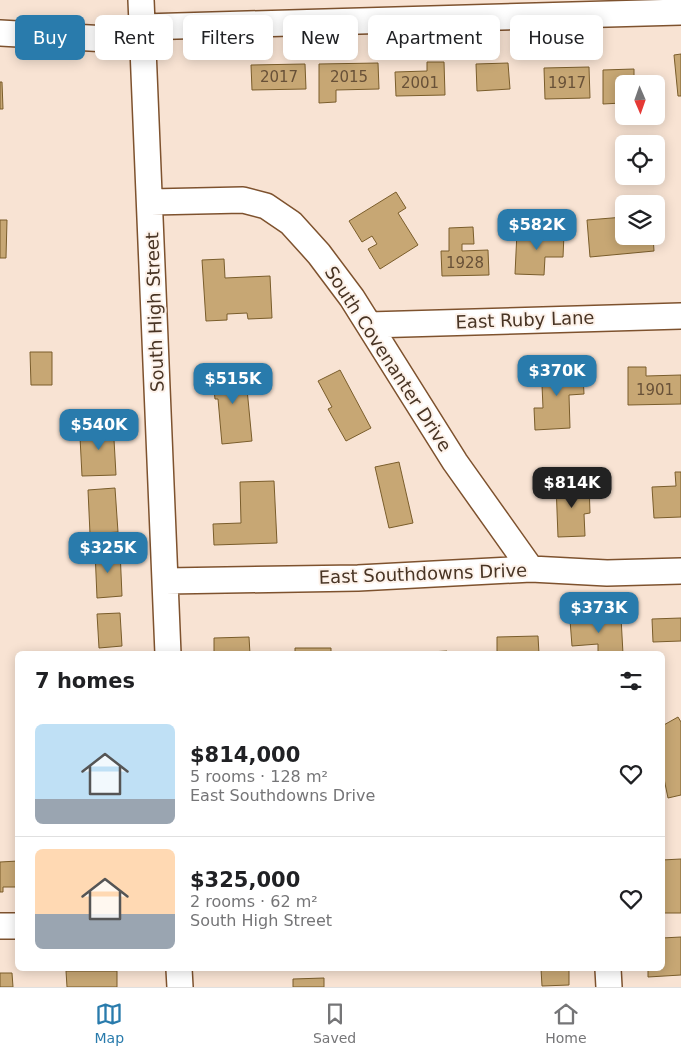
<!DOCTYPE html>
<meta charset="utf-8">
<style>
body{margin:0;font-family:"DejaVu Sans",sans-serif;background:#f6f6f6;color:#202124;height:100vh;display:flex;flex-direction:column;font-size:19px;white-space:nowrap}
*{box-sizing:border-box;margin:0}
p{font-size:16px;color:#757577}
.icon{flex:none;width:28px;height:28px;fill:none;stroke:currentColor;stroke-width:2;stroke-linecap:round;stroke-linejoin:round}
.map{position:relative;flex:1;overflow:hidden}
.panel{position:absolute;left:15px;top:651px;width:650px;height:320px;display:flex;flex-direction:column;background:#fff;border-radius:8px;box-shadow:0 2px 12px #0003}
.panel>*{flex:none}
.banner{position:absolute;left:15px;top:15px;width:651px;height:45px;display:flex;gap:10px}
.needle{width:32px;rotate:178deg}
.controls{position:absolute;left:615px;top:75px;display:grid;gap:10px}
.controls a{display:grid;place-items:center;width:50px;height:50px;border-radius:8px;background:#fff;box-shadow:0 2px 12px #0003;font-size:25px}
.price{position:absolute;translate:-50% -42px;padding:0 11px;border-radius:10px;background:#297bac;color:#fff;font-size:16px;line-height:32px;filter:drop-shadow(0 1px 2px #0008)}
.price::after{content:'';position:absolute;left:50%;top:30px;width:15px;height:11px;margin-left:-8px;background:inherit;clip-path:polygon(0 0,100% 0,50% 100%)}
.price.selected{background:#222;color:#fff}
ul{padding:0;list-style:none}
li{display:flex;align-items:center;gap:15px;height:125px;padding:0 20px}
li+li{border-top:1px solid #e0e0e0}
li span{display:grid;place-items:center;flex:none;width:140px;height:100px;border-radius:8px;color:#555}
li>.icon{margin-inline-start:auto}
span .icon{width:60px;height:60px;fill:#fffc;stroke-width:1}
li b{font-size:21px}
h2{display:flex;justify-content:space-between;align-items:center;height:60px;padding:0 20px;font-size:21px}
.pill{padding:0 18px;border-radius:8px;background:#fff;box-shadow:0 2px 12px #0003;font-size:18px;line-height:45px}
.pill.selected{background:#297bac;color:#fff}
.tab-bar{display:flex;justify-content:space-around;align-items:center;height:70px;border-top:1px solid #e0e0e0;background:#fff;font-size:14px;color:#757577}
.tab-bar a{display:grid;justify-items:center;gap:2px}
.tab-bar .selected{color:#297bac}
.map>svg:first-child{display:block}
.building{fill:#c7a774;stroke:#7a5d2b}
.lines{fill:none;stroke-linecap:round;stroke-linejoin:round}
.minor-casing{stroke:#7e522e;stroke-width:28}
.minor{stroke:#fff;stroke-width:25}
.labels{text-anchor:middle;stroke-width:4;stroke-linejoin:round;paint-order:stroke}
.number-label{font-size:15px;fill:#685138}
.street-label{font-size:18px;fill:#483424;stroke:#fdf2ea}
</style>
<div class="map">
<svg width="681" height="987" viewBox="0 0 681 987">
<rect width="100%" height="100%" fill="#f8e3d3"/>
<path class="building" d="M681 54V96H678L674 55Z
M427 62H444L445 95 396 96 395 72 427 71Z
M378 63 379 89 336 90V102L319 103V64Z
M508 63 510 89 477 91 476 64Z
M305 64 306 89 252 90 251 65Z
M589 67 590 98 545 99 544 68Z
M634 69V84H624V110L622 103 603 104V70Z
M0 82H2L3 109H0Z
M396 192 406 208 398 213 418 245 380 269 368 249 377 244 372 236 362 242 349 221Z
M624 217V236H653L654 251 590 257 587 220Z
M0 220H7L6 258H0Z
M473 227 474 244H462V251L488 250 489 275 442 276 441 251H449V228Z
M517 232 564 234 563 257H545L544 275 515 274Z
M224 259 225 278 270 276 272 318 248 319 247 313 227 314V320L206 321 202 260Z
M30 352H52V385H31Z
M541 362H564L565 376 583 375 584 394 569 395 570 428 535 430 534 408H543Z
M628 367H646V376L681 375V404L628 405Z
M245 368 252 441 222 444 218 399H215L212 370Z
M340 370 371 428 346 441 328 409 332 407 318 381Z
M113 422 116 475 82 476 80 437H90L89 423Z
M399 462 413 523 389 528 375 467Z
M675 472H681V517L654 518 652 487 676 486Z
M274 481 277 543 214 545 213 524 241 523 240 482Z
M589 483 590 513 584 514 585 536 558 537 556 484Z
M115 488 118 532 90 534 88 490Z
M120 550 122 596 97 598 95 551Z
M120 613 122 646 99 648 97 614Z
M621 617 623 654H598V644L572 646 570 620Z
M681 618V641L653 642 652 619Z
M538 636 539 654H497V637Z
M249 637 250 654H214V638Z
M295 648H331V654H295Z
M447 651V654H395Z
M678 717 681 722V795L668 798 662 769V726Z
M681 859V913H663L662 860Z
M18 861V887H3V892H0V862Z
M681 937V975L648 977V969H662V938Z
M541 969H569V985L542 986Z
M66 971H117V987H67Z
M0 973H12L13 987H0Z
M324 978V987H293V979Z"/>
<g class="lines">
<defs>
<path id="minor" d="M141 0 168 654
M142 27 681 12
M0 33 143 41
M151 202 243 200 266 206 291 223 319 254 352 298 455 462 531 569
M369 325 681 316
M166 581 358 578 531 569 607 573 681 571
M0 926H18
M179 969 180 987
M608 969 609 987"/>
</defs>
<use href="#minor" class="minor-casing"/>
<use href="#minor" class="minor"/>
</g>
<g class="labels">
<g class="number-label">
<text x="279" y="82">2017</text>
<text x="349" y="82">2015</text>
<text x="420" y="88">2001</text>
<text x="567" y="88">1917</text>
<text x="465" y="268">1928</text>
<text x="655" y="395">1901</text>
</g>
<g class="street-label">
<text transform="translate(155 312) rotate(-92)" y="6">South High Street</text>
<text transform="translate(525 320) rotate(-2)" y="6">East Ruby Lane</text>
<text transform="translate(388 359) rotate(57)" y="6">South Covenanter Drive</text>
<text transform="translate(423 574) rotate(-2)" y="6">East Southdowns Drive</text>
</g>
</g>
</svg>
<div class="controls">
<a><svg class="needle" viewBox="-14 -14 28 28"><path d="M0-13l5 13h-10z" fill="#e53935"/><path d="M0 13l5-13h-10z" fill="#757577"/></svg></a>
<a><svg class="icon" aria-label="locate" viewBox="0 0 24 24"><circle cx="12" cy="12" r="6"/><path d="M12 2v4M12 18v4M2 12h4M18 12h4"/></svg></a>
<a><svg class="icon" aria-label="layers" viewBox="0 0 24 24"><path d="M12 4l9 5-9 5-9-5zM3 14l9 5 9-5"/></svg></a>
</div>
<b class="price" style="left:537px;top:251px">$582K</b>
<b class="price" style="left:557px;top:397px">$370K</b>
<b class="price" style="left:233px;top:405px">$515K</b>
<b class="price" style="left:99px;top:451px">$540K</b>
<b class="price selected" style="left:572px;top:509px">$814K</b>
<b class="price" style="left:108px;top:574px">$325K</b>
<b class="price" style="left:599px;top:634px">$373K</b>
<div class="banner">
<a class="pill selected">Buy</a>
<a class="pill">Rent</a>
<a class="pill">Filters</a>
<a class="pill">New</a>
<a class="pill">Apartment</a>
<a class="pill">House</a>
</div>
<section class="panel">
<h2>7 homes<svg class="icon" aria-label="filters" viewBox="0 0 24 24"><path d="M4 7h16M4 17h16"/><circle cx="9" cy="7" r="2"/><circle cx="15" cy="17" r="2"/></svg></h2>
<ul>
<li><span style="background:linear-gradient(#bfe0f5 75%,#9aa5b1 0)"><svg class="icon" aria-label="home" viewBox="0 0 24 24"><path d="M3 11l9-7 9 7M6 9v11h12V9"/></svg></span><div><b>$814,000</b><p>5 rooms · 128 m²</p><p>East Southdowns Drive</p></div><svg class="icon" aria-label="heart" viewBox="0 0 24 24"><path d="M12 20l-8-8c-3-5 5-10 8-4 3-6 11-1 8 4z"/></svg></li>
<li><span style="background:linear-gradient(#ffd9b3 65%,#9aa5b1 0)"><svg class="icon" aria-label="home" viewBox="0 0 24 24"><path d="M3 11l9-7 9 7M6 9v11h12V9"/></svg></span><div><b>$325,000</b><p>2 rooms · 62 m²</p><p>South High Street</p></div><svg class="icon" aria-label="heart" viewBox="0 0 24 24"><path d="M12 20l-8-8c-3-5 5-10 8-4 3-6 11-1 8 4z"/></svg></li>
</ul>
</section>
</div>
<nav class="tab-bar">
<a class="selected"><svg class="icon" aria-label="map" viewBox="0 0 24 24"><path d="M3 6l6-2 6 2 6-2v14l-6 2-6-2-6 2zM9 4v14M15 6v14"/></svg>Map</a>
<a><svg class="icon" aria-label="saved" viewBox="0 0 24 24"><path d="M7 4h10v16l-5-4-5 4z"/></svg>Saved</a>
<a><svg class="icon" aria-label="home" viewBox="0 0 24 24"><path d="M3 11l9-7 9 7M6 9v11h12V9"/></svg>Home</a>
</nav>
